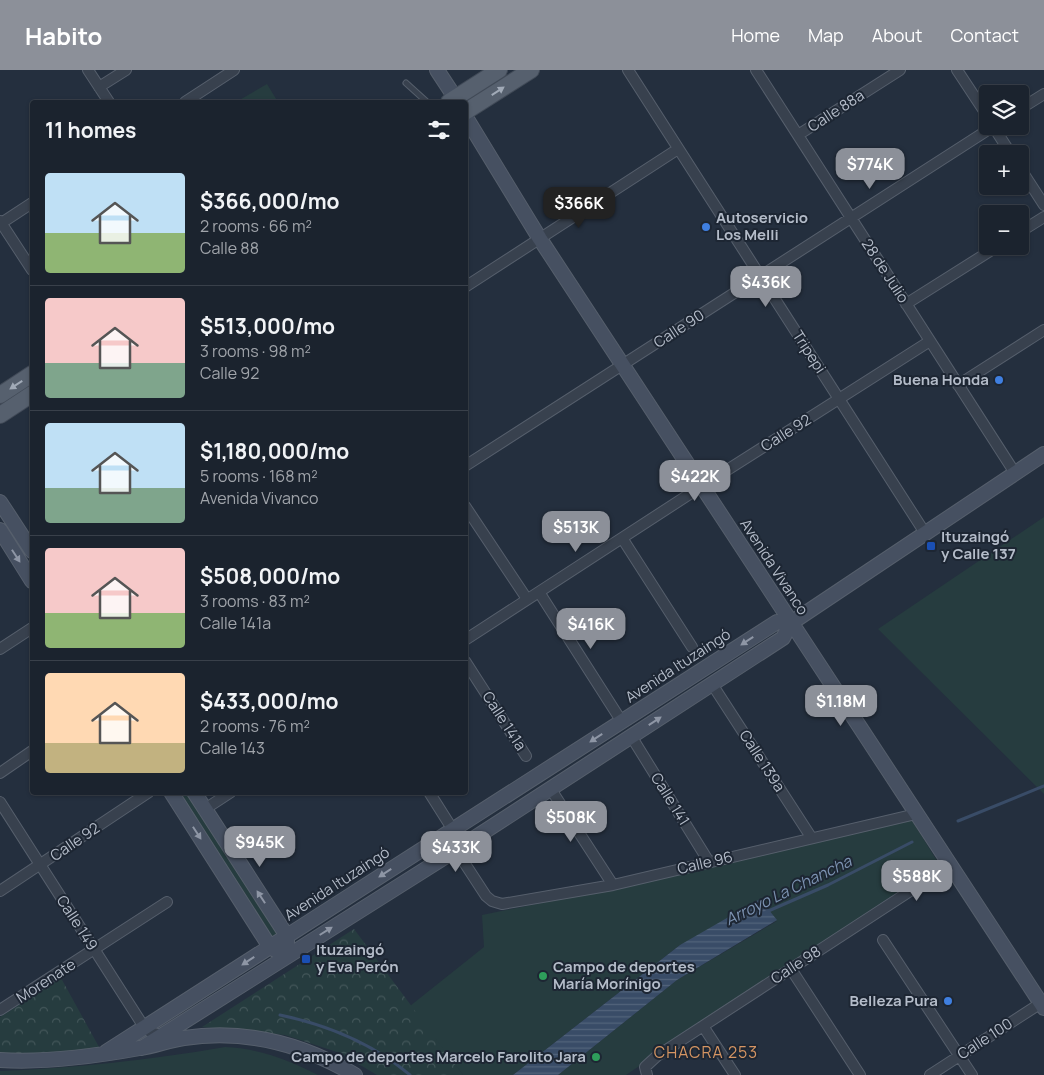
<!DOCTYPE html>
<meta charset="utf-8">
<style>
body{margin:0;font-family:Manrope,sans-serif;background:#242b36;color:#f1f3f6;height:100vh;display:flex;flex-direction:column;font-size:19px;white-space:nowrap}
*{box-sizing:border-box;margin:0}
p{font-size:16px;color:#a0a4aa}
.icon{flex:none;width:28px;height:28px;fill:none;stroke:currentColor;stroke-width:2;stroke-linecap:round;stroke-linejoin:round}
.map{position:relative;flex:1;overflow:hidden}
.details{position:absolute;left:30px;top:30px;width:438px;height:695px;display:flex;flex-direction:column;background:#1b232e;border-radius:5px;box-shadow:0 1px 4px #0004,0 0 0 1px #39404a}
.details>*{flex:none}
.fabs{position:absolute;left:979px;top:15px;display:grid;gap:10px}
.fabs a{display:grid;place-items:center;width:50px;height:50px;border-radius:5px;background:#1b232e;box-shadow:0 1px 4px #0004,0 0 0 1px #39404a;font-size:25px}
.price{position:absolute;translate:-50% -42px;padding:0 11px;border-radius:10px;background:#8c9099;color:#fff;font-size:16px;line-height:32px;filter:drop-shadow(0 1px 2px #0008)}
.price::after{content:'';position:absolute;left:50%;top:30px;width:15px;height:11px;margin-left:-8px;background:inherit;clip-path:polygon(0 0,100% 0,50% 100%)}
.price.on{background:#222;color:#fff}
ul{padding:0;list-style:none}
li{display:flex;align-items:center;gap:15px;height:125px;padding:0 15px}
li+li{border-top:1px solid #39404a}
li span{display:grid;place-items:center;flex:none;width:140px;height:100px;border-radius:5px;color:#555}
li>.icon{margin-inline-start:auto}
span .icon{width:60px;height:60px;fill:#fffc;stroke-width:1}
li b{font-size:21px}
h2{display:flex;justify-content:space-between;align-items:center;height:60px;padding:0 15px;font-size:21px}
header{display:flex;align-items:center;gap:30px;box-sizing:border-box;height:70px;padding:0 25px;background:#8c9099;color:#fff}
header strong{font-size:24px}
nav{display:flex;gap:28px;margin-inline-start:auto;font-size:18px}
.map>svg:first-child{display:block}
.grass{fill:#263c3f}
.park{fill:url(#park-crowns)}
.water{fill:url(#water-rules)}
.lines{fill:none;stroke-linecap:round;stroke-linejoin:round}
.stream{stroke:#394c67;stroke-width:3}
.lane-casing{stroke:#565f6c;stroke-width:7}
.street-casing{stroke:#565f6c;stroke-width:12}
.secondary-casing{stroke:#565f6c;stroke-width:16}
.primary-casing{stroke:#414a57;stroke-width:18}
.lane{stroke:#38414e;stroke-width:5}
.street{stroke:#38414e;stroke-width:10}
.secondary{stroke:#465061;stroke-width:14}
.primary{stroke:#56606e;stroke-width:16}
.oneway{fill:#a1aab7}
.oneway2{fill:#8e96a5}
.shop-dot{fill:#3f7fe0;stroke:#1d2633;stroke-width:2}
.transit-dot{fill:#1a4fb4;stroke:#1d2633;stroke-width:2}
.leisure-dot{fill:#2e9e5b;stroke:#1d2633;stroke-width:2}
.labels{text-anchor:middle;stroke-width:4;stroke-linejoin:round;paint-order:stroke}
.street-label{font-size:15px;fill:#b4bcc9;stroke:#1d2633}
.poi-label{font-size:15px;font-weight:bold;fill:#b4bcc9;stroke:#1d2633;text-anchor:start}
.water-label{font-size:16px;font-style:italic;fill:#7c92b1;stroke:#1d2633}
.neighbourhood-label{font-size:16px;letter-spacing:1px;fill:#d59563;stroke:#1d2633}
</style>
<header>
<strong>Habito</strong>
<nav><a>Home</a><a>Map</a><a>About</a><a>Contact</a></nav>
</header>
<div class="map">
<svg width="1044" height="1005" viewBox="0 0 1044 1005">
<defs>
<pattern id="park-crowns" width="20" height="18" patternUnits="userSpaceOnUse" patternTransform="scale(1.25)"><rect width="20" height="18" fill="#263c3f"/><path d="M2 6a3 3 0 1 1 6 0M12 15a3 3 0 1 1 6 0" fill="none" stroke="#435659"/></pattern>
<pattern id="water-rules" width="6" height="5" patternUnits="userSpaceOnUse" patternTransform="scale(1.25)"><rect width="6" height="5" fill="#394c67"/><path d="M0 2.5h6" fill="none" stroke="#53647b"/></pattern>
</defs>
<rect width="100%" height="100%" fill="#242f3e"/>
<path class="grass" d="M267 14 278 32H236Z
M1044 447V724L878 559Z
M179 723H187L280 866 274 869Z
M911 749 939 794 626 1005H558L677 910 777 851 680 875 513 1005H463L410 936 484 877 482 845 666 808Z
M225 977C257 978 289 990 318 1005H0V1001C76 998 150 990 225 977Z"/>
<path class="park" d="M354 859 463 1005H377L340 983 285 965 202 957Z
M61 908 99 977 65 983 0 985V947Z"/>
<path class="water" d="M760 829 777 850 677 910 558 1005H513L680 875Z"/>
<g class="lines">
<path class="stream" d="M958 751 1044 716
M766 842 828 815 912 772
M280 945C328 955 372 973 410 1005"/>
<defs>
<path id="lane" d="M406 13 427 32"/>
<path id="street" d="M88 0 109 32
M628 0 925 463
M756 0 1015 403
M957 0 988 47
M99 17 126 0
M185 32 234 0
M1020 39 1044 24
M993 56 1011 84
M798 65 900 0
M1020 98 1044 135
M0 151 32 200
M0 154 32 133
M1020 162 1044 147
M465 217 678 79
M906 234 998 176
M958 315 1044 260
M465 396 994 56
M465 436 527 529
M622 468 692 577
M539 522 622 652
M465 570 702 416 930 271
M0 579 32 558
M465 591 526 686
M712 614 811 767
M631 666 709 792
M0 703 32 681
M550 718 613 815
M429 722 453 760 456 780 486 826 492 831 502 834 613 815 916 744
M0 732 144 957 150 962 162 965
M205 739 231 722
M0 821 149 722
M883 870 972 1005
M791 899 860 1005
M0 940 167 832
M703 956 735 1005
M647 1005 645 997 657 986 950 795
M930 1005 1041 933"/>
<path id="secondary" d="M437 0 458 32
M465 46 540 169 1044 938
M0 432 32 481
M0 460 32 511
M171 722 270 877 277 881
M194 722 287 866V874
M142 978 456 780 783 568 791 553 1044 384
M106 982 777 552 791 553
M0 990C44 993 96 986 140 978 155 976 169 970 184 968 245 959 303 974 355 1005"/>
<path id="primary" d="M449 32 499 0
M465 42 531 0
M0 325 32 304
M0 345 32 324"/>
</defs>
<use href="#lane" class="lane-casing"/>
<use href="#street" class="street-casing"/>
<use href="#secondary" class="secondary-casing"/>
<use href="#primary" class="primary-casing"/>
<use href="#lane" class="lane"/>
<use href="#street" class="street"/>
<use href="#secondary" class="secondary"/>
<use href="#primary" class="primary"/>
</g>
<defs><path id="oneway-solid" d="M-6-.8H1V-3.2L6.5 0L1 3.2V.8H-6Z" transform="scale(1.25)"/></defs>
<g class="oneway">
<use href="#oneway-solid" transform="translate(498 21) rotate(-33)"/>
<use href="#oneway-solid" transform="translate(16 315) rotate(147)"/>
</g>
<g class="oneway2">
<use href="#oneway-solid" transform="translate(16 486) rotate(57)"/>
<use href="#oneway-solid" transform="translate(747 571) rotate(147)"/>
<use href="#oneway-solid" transform="translate(655 651) rotate(-33)"/>
<use href="#oneway-solid" transform="translate(596 668) rotate(147)"/>
<use href="#oneway-solid" transform="translate(197 763) rotate(57)"/>
<use href="#oneway-solid" transform="translate(385 803) rotate(147)"/>
<use href="#oneway-solid" transform="translate(261 827) rotate(-123)"/>
<use href="#oneway-solid" transform="translate(326 861) rotate(-32)"/>
<use href="#oneway-solid" transform="translate(248 891) rotate(147)"/>
</g>
<g class="shop-dot">
<circle cx="706" cy="157" r="5"/>
<circle cx="999" cy="310" r="5"/>
<circle cx="948" cy="931" r="5"/>
</g>
<g class="transit-dot">
<rect x="926" y="471" width="10" height="10" rx="2.5"/>
<rect x="301" y="884" width="10" height="10" rx="2.5"/>
</g>
<g class="leisure-dot">
<circle cx="543" cy="906" r="5"/>
<circle cx="596" cy="987" r="5"/>
</g>
<g class="labels">
<g class="street-label">
<text transform="translate(836 41) rotate(-33)" y="5">Calle 88a</text>
<text transform="translate(885 201) rotate(57)" y="5">28 de Julio</text>
<text transform="translate(679 259) rotate(-33)" y="5">Calle 90</text>
<text transform="translate(809 282) rotate(57)" y="5">Tripepi</text>
<text transform="translate(786 363) rotate(-32)" y="5">Calle 92</text>
<text transform="translate(774 497) rotate(57)" y="5">Avenida Vivanco</text>
<text transform="translate(678 596) rotate(-33)" y="5">Avenida Ituzaingó</text>
<text transform="translate(504 651) rotate(57)" y="5">Calle 141a</text>
<text transform="translate(762 691) rotate(57)" y="5">Calle 139a</text>
<text transform="translate(670 729) rotate(58)" y="5">Calle 141</text>
<text transform="translate(75 772) rotate(-34)" y="5">Calle 92</text>
<text transform="translate(705 793) rotate(-13)" y="5">Calle 96</text>
<text transform="translate(337 814) rotate(-33)" y="5">Avenida Ituzaingó</text>
<text transform="translate(77 853) rotate(57)" y="5">Calle 149</text>
<text transform="translate(796 895) rotate(-33)" y="5">Calle 98</text>
<text transform="translate(46 911) rotate(-33)" y="5">Morenate</text>
<text transform="translate(985 969) rotate(-33)" y="5">Calle 100</text>
</g>
<g class="poi-label">
<text x="716" y="153">Autoservicio<tspan x="716" dy="17">Los Melli</tspan></text>
<text x="989" y="315" text-anchor="end">Buena Honda</text>
<text x="941" y="472">Ituzaingó<tspan x="941" dy="17">y Calle 137</tspan></text>
<text x="316" y="885">Ituzaingó<tspan x="316" dy="17">y Eva Perón</tspan></text>
<text x="553" y="902">Campo de deportes<tspan x="553" dy="17">María Morínigo</tspan></text>
<text x="938" y="936" text-anchor="end">Belleza Pura</text>
<text x="586" y="992" text-anchor="end">Campo de deportes Marcelo Farolito Jara</text>
</g>
<g class="water-label">
<text transform="translate(788 820) rotate(-26)" y="6">Arroyo La Chancha</text>
</g>
<g class="neighbourhood-label">
<text x="706" y="988">CHACRA 253</text>
</g>
</g>
</svg>
<div class="fabs">
<a><svg class="icon" aria-label="layers" viewBox="0 0 24 24"><path d="M12 4l9 5-9 5-9-5zM3 14l9 5 9-5"/></svg></a>
<a>+</a>
<a>−</a>
</div>
<b class="price" style="left:870px;top:120px">$774K</b>
<b class="price on" style="left:579px;top:159px">$366K</b>
<b class="price" style="left:766px;top:238px">$436K</b>
<b class="price" style="left:695px;top:432px">$422K</b>
<b class="price" style="left:576px;top:483px">$513K</b>
<b class="price" style="left:591px;top:580px">$416K</b>
<b class="price" style="left:841px;top:657px">$1.18M</b>
<b class="price" style="left:571px;top:773px">$508K</b>
<b class="price" style="left:260px;top:798px">$945K</b>
<b class="price" style="left:456px;top:803px">$433K</b>
<b class="price" style="left:917px;top:832px">$588K</b>
<section class="details">
<h2>11 homes<svg class="icon" aria-label="filters" viewBox="0 0 24 24"><path d="M4 7h16M4 17h16"/><circle cx="9" cy="7" r="2"/><circle cx="15" cy="17" r="2"/></svg></h2>
<ul>
<li><span style="background:linear-gradient(#bfe0f5 60%,#8fb573 0)"><svg class="icon" aria-label="home" viewBox="0 0 24 24"><path d="M3 11l9-7 9 7M6 9v11h12V9"/></svg></span><div><b>$366,000/mo</b><p>2 rooms · 66 m²</p><p>Calle 88</p></div></li>
<li><span style="background:linear-gradient(#f6c9c9 65%,#7fa58c 0)"><svg class="icon" aria-label="home" viewBox="0 0 24 24"><path d="M3 11l9-7 9 7M6 9v11h12V9"/></svg></span><div><b>$513,000/mo</b><p>3 rooms · 98 m²</p><p>Calle 92</p></div></li>
<li><span style="background:linear-gradient(#bfe0f5 65%,#7fa58c 0)"><svg class="icon" aria-label="home" viewBox="0 0 24 24"><path d="M3 11l9-7 9 7M6 9v11h12V9"/></svg></span><div><b>$1,180,000/mo</b><p>5 rooms · 168 m²</p><p>Avenida Vivanco</p></div></li>
<li><span style="background:linear-gradient(#f6c9c9 65%,#8fb573 0)"><svg class="icon" aria-label="home" viewBox="0 0 24 24"><path d="M3 11l9-7 9 7M6 9v11h12V9"/></svg></span><div><b>$508,000/mo</b><p>3 rooms · 83 m²</p><p>Calle 141a</p></div></li>
<li><span style="background:linear-gradient(#ffd9b3 70%,#c2b280 0)"><svg class="icon" aria-label="home" viewBox="0 0 24 24"><path d="M3 11l9-7 9 7M6 9v11h12V9"/></svg></span><div><b>$433,000/mo</b><p>2 rooms · 76 m²</p><p>Calle 143</p></div></li>
</ul>
</section>
</div>
